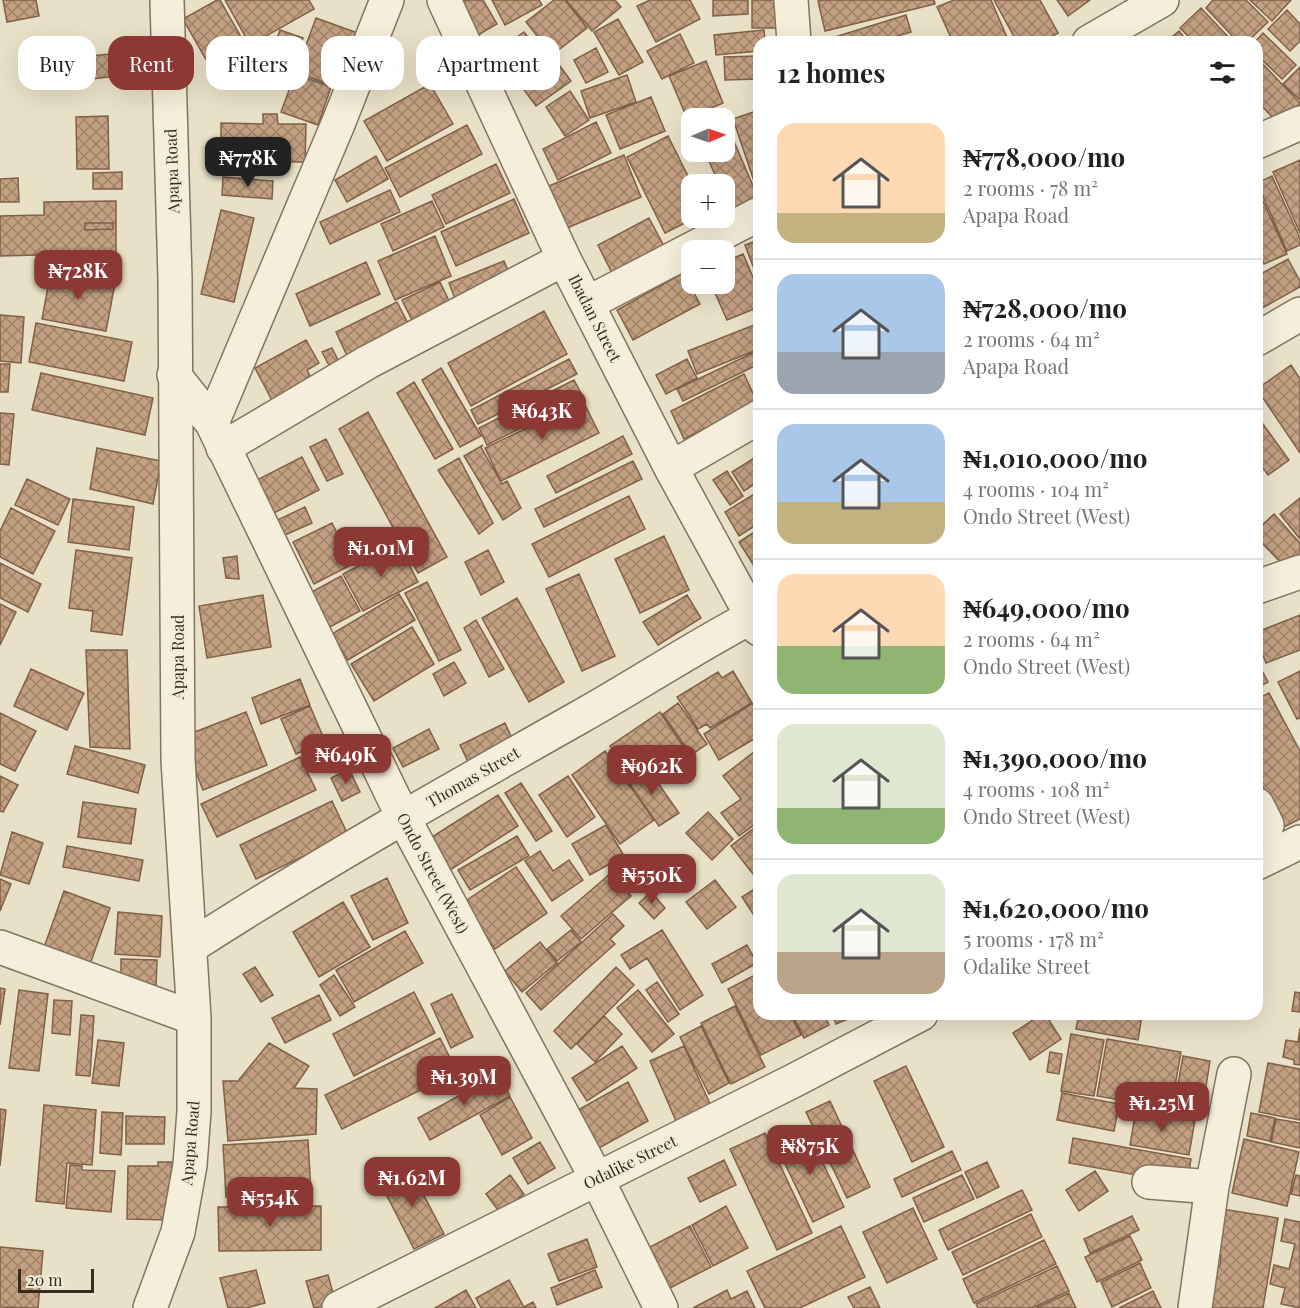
<!DOCTYPE html>
<meta charset="utf-8">
<style>
body{margin:0;font-family:"Playfair Display",serif;background:#f2f2f2;color:#202124;height:100vh;display:flex;flex-direction:column;font-size:22px;white-space:nowrap}
*{box-sizing:border-box;margin:0}
p{font-size:20px;color:#757577}
.icon{flex:none;width:33px;height:33px;fill:none;stroke:currentColor;stroke-width:2;stroke-linecap:round;stroke-linejoin:round}
.map{position:relative;flex:1;overflow:hidden}
.side{position:absolute;left:753px;top:36px;width:510px;height:984px;display:flex;flex-direction:column;background:#fff;border-radius:18px;box-shadow:0 6px 24px #0002}
.side>*{flex:none}
.banner{position:absolute;left:18px;top:36px;width:570px;height:54px;display:flex;gap:12px}
.needle{width:39px;rotate:88deg}
.tools{position:absolute;left:681px;top:108px;display:grid;gap:12px}
.tools a{display:grid;place-items:center;width:54px;height:54px;border-radius:12px;background:#fff;box-shadow:0 6px 24px #0002;font-size:30px}
.scale{position:absolute;left:18px;bottom:15px;width:76px;box-sizing:border-box;padding-left:6px;border:3px solid #352c20;border-top:0;font-size:16px;line-height:21px;white-space:nowrap;color:#352c20;-webkit-text-stroke:4px #f2ebd6;paint-order:stroke}
.price{position:absolute;translate:-50% -51px;padding:0 14px;border-radius:12px;background:#8c3935;color:#fff;font-size:20px;line-height:39px;filter:drop-shadow(0 2px 3px #0008)}
.price::after{content:'';position:absolute;left:50%;top:36px;width:18px;height:14px;margin-left:-9px;background:inherit;clip-path:polygon(0 0,100% 0,50% 100%)}
.price.current{background:#222;color:#fff}
ul{padding:0;list-style:none}
li{display:flex;align-items:center;gap:18px;height:150px;padding:0 24px}
li+li{border-top:2px solid #e0e0e0}
li span{display:grid;place-items:center;flex:none;width:168px;height:120px;border-radius:18px;color:#555}
li>.icon{margin-inline-start:auto}
span .icon{width:72px;height:72px;fill:#fffc;stroke-width:1}
li b{font-size:26px}
h2{display:flex;justify-content:space-between;align-items:center;height:72px;padding:0 24px;font-size:26px}
.chip{padding:0 21px;border-radius:18px;background:#fff;box-shadow:0 6px 24px #0002;font-size:21px;line-height:54px}
.chip.current{background:#8c3935;color:#fff}
.map>svg:first-child{display:block}
.building{fill:url(#building-cross-hatch);stroke:#806047;stroke-width:1.5;fill-rule:evenodd}
.lines{fill:none;stroke-linecap:round;stroke-linejoin:round}
.minor-casing{stroke:#83745e;stroke-width:36}
.minor{stroke:#f5eeda;stroke-width:33}
.labels{text-anchor:middle;stroke-width:4.5;stroke-linejoin:round;paint-order:stroke}
.street-label{font-size:16px;fill:#352c20;stroke:#f2ebd6}
</style>
<div class="map">
<svg width="1300" height="1308" viewBox="0 0 1300 1308">
<defs>
<pattern id="building-cross-hatch" width="8" height="8" patternUnits="userSpaceOnUse" patternTransform="scale(1.5)"><rect width="8" height="8" fill="#c3a081"/><path d="M0 0l8 8M0 8l8-8" fill="none" stroke="#9f8369"/></pattern>
</defs>
<rect width="100%" height="100%" fill="#e9e1c7"/>
<path class="building" d="M3 0H36L39 16 7 22Z
M217 0H220L257 65 221 86 183 19Z
M225 0H309L314 9 250 45Z
M466 0H483L497 24 471 39 453 7Z
M492 0H539L542 5 505 25Z
M554 0H565L587 28 552 55 526 22Z
M566 0H615L621 7 592 31Z
M650 0H690L700 19 656 42 637 6Z
M713 0H748V14L713 16Z
M752 0H779V28H752Z
M824 0H934L935 4 825 31 818 1Z
M954 0H991L1009 42H953L937 7Z
M994 0H1040L1058 33 1042 42H1017Z
M1057 0H1090L1068 16Z
M1213 0H1246L1268 22 1247 42H1238L1206 8Z
M1250 0H1291L1272 21Z
M1201 8 1233 42H1194L1180 28Z
M1287 10 1300 24V41L1290 51 1268 29Z
M906 15 911 32 878 42H825V40Z
M316 18 363 35 343 90 296 72Z
M618 19 643 62 619 75 594 32Z
M280 30 303 38 286 89 262 80Z
M764 30 765 42H759V51L716 55 714 35Z
M1179 31 1188 42H1166Z
M524 32 541 54 513 75 496 52Z
M1263 33 1296 65 1282 79 1257 55 1255 42Z
M680 34 694 63 662 79 647 51Z
M596 48 608 72 586 83 574 60Z
M80 51 83 77 44 81 41 55Z
M131 52 134 74 92 79 90 56Z
M551 54 571 81 536 106 516 79Z
M759 56V79L725 80 724 57Z
M1257 58 1300 103 1280 125 1257 101Z
M706 61 723 103 687 118 669 76Z
M1300 67V100L1283 84Z
M295 74 331 87 318 125 281 112Z
M627 75 636 102 590 118 581 91Z
M430 84 453 124 387 161 364 121Z
M570 91 589 120 565 136 546 107Z
M651 97 665 131 620 149 606 115Z
M759 110V193H758L733 119Z
M263 114H277L278 124H306L305 162 221 161V123L263 124Z
M108 116 109 169H77L76 117Z
M596 122 611 153 558 180 543 149Z
M467 125 482 154 400 197 385 168Z
M727 125 759 200 733 217 724 197V184H719L705 152H724V126Z
M668 136 692 184V218H695L665 233 627 157Z
M624 155 641 197 567 228 549 186Z
M376 156 388 179 347 202 335 180Z
M1300 160V233L1273 172Z
M496 164 510 193 446 224 432 195Z
M122 172V189H93V173Z
M1272 176 1300 238V245L1287 251 1257 183Z
M223 177 273 181 272 199 222 195Z
M18 178 19 202H0V179Z
M1257 188 1287 254 1264 264 1257 248Z
M390 190 400 212 330 244 320 222Z
M514 199 529 233 456 266 441 232Z
M116 201V253L0 256V216L44 215V202ZM85 223H113V229L85 230Z
M432 201 444 227 393 251 381 224Z
M221 210 254 218 234 302 201 294Z
M649 218 665 248 613 275 598 245Z
M85 223H113V229L85 230Z
M435 236 451 276 395 300 378 261Z
M759 240V282L745 245Z
M743 254 759 291V307L727 320 711 284H724V262Z
M1288 259 1300 281V287L1257 311V276Z
M504 261 513 282 457 304 449 283Z
M366 262 380 294 310 326 296 294Z
M51 271 115 283 106 331 42 319Z
M683 273 700 304 633 340 617 310Z
M440 282 451 305 414 324 402 300Z
M397 302 412 331 350 362 336 332Z
M544 311 567 354 471 406 448 363Z
M0 315 24 317 21 363 0 361Z
M36 323 132 342 124 381 29 362Z
M759 323V349L697 374 688 351Z
M306 340 319 363 307 370 313 382 274 404 255 368Z
M332 348 342 368 333 373 322 352Z
M759 350V364L683 401 677 389Z
M569 359 577 374 478 424 471 410Z
M687 359 697 378 666 394 656 375Z
M0 364H10L8 392H0Z
M1291 365 1300 379V453L1257 389Z
M441 368 481 436 460 447 422 380Z
M41 373 153 398 145 435 32 410Z
M744 374 757 402 684 439 671 411Z
M574 380 583 397 487 445 479 428Z
M414 382 453 449 435 459 397 393Z
M583 401 599 433 501 481 485 448Z
M368 412 447 557 418 573 339 429Z
M0 413 14 414 9 465 0 464Z
M1257 416 1289 460 1268 475 1257 460Z
M623 436 632 454 556 493 547 476Z
M326 439 343 474 327 481 310 447Z
M483 445 481 447 502 484 507 481 521 508 503 520 464 456Z
M97 448 161 461 153 504 90 489Z
M759 455V481L744 491 732 472Z
M302 457 319 490 268 516 251 483Z
M459 458 493 523 479 534 438 470Z
M633 461 642 479 544 527 535 509Z
M727 471 743 496 730 505 713 480Z
M27 479 70 499 58 525 15 505Z
M759 491V523L739 536 725 512Z
M629 496 645 529 549 577 532 544Z
M1300 498V539L1280 514Z
M73 499 134 507 129 550 68 542Z
M305 507 312 523 278 538 271 523Z
M11 508 55 531 33 574 0 557V531Z
M1274 514 1300 543V565L1290 572 1257 538V530Z
M332 523 353 564 314 584 293 542Z
M759 529V562L754 566 739 542Z
M363 531 367 540 348 549 344 540Z
M664 536 689 590 640 613 615 559Z
M399 545 418 582 363 611 343 574Z
M76 550 132 558 122 635 91 631 93 611 69 608Z
M488 550 504 582 481 595 465 562Z
M237 556 239 579 226 578 223 558Z
M0 563 41 584 28 612 0 598Z
M579 574 615 656 582 671 546 589Z
M341 576 360 611 326 629 308 594Z
M427 582 461 650 439 661 405 593Z
M399 594 415 620 348 660 332 634Z
M263 595 271 647 207 658 199 606Z
M687 595 701 618 658 645 643 622Z
M517 598 564 682 529 702 482 618Z
M0 604 16 612 0 645Z
M1300 615V650L1266 663 1257 641V632Z
M476 620 504 669 489 677 464 628Z
M412 627 434 664 374 701 351 664Z
M86 650H127L130 749 90 747Z
M1257 661 1268 682 1257 688Z
M454 662 466 683 444 696 433 674Z
M31 669 84 693 67 730 14 706Z
M733 671 752 703 710 728 707 724 698 729 677 697 718 672 722 678Z
M1300 671V718L1297 719 1278 682Z
M300 679 310 705 261 724 252 698Z
M1269 693 1300 751V819L1284 827 1257 776V699Z
M678 703 707 744 691 755 663 714Z
M753 703 759 714V736L719 760 704 734Z
M310 706 325 741 296 754 281 719Z
M246 712 267 765 203 790 182 737Z
M660 712 691 758 658 780 646 762 629 773 610 746Z
M0 713 36 731 15 771 0 764Z
M505 723 515 745 471 768 460 745Z
M429 729 439 749 403 767 393 748Z
M75 746 145 765 138 793 67 774Z
M759 748V821L739 836 721 813 741 799 723 776Z
M605 751 654 820 620 844 572 775Z
M300 757 316 790 217 837 201 804Z
M646 766 679 813 659 826 626 779Z
M349 769 360 792 342 801 331 778Z
M0 776 18 785 3 812 0 811Z
M568 776 595 817 567 837 539 795Z
M521 783 552 831 536 841 505 793Z
M498 795 518 826 444 874 424 842Z
M332 801 348 835 256 879 240 845Z
M83 802 136 809 131 844 78 837Z
M708 812 733 839 712 860 686 833Z
M759 824V869L753 874 731 846Z
M606 825 624 856 590 875 572 844Z
M12 832 43 843 29 884 0 875Z
M517 836 529 856 470 890 458 870Z
M67 846 143 860 139 881 63 867Z
M540 851 553 871 569 860 583 880 552 901 525 861Z
M516 867 547 913 495 949 464 902Z
M611 873 631 896 581 939 561 916Z
M387 878 408 923 373 940 351 896Z
M0 879 11 884 0 911Z
M715 880 736 907 707 929 686 902Z
M756 888 759 893 757 920 742 897Z
M64 891 110 908 88 970 42 953Z
M651 892 665 908 654 919 639 903Z
M343 902 370 947 319 977 293 932Z
M118 912 162 916 160 957 115 954Z
M613 914 624 926 610 939 615 944 541 1010 526 993Z
M571 930 581 942 557 961 547 949Z
M662 930 703 995 680 1010 647 958 630 969 621 955Z
M405 931 423 963 354 1002 336 970Z
M540 942 557 963 522 992 505 971Z
M747 945 757 963 722 983 712 964Z
M121 959 157 960 156 986H121Z
M255 967 273 995 261 1002 243 974Z
M616 967 634 985 571 1049 554 1031Z
M759 973V1014H790L801 1035 761 1055 728 989Z
M334 975 355 1007 340 1016 320 985Z
M657 982 679 1014 668 1022 646 990Z
M0 988 5 989 0 1025Z
M19 990 48 994 39 1071 9 1068Z
M638 990 674 1034 652 1052 617 1008Z
M414 992 435 1033 354 1076 333 1034Z
M1295 992 1300 993V1012L1292 1011Z
M452 994 473 1037 451 1048 431 1004Z
M319 995 331 1020 285 1043 272 1018Z
M54 1000 72 1001 70 1035 52 1033Z
M735 1006 765 1067 731 1084 701 1023Z
M792 1014H824L829 1025 804 1038Z
M832 1014H860L836 1024Z
M1042 1014H1045L1061 1039 1030 1060 1013 1033Z
M1079 1014 1142 1015 1138 1040 1076 1029Z
M81 1015 94 1016 90 1076 76 1075Z
M604 1016 622 1034 595 1062 577 1044Z
M701 1026 729 1083 709 1094 680 1037Z
M1300 1028V1065L1294 1064V1060L1283 1057 1286 1040 1298 1042Z
M1071 1034 1104 1040 1094 1096 1061 1091Z
M440 1038 457 1072 342 1129 325 1095Z
M1107 1039 1181 1052 1171 1109 1097 1096Z
M98 1040 124 1043 119 1086 92 1083Z
M269 1043 309 1066 294 1088 317 1089 316 1134 228 1141 223 1081H238Z
M622 1046 637 1068 587 1101 572 1078Z
M684 1046 711 1106 676 1121 650 1061Z
M1050 1052 1062 1054 1059 1074 1047 1072Z
M1183 1056 1210 1061 1201 1118 1173 1113Z
M1268 1063 1300 1069V1120L1259 1112Z
M906 1066 944 1147 912 1162 874 1081Z
M499 1074 510 1096 430 1140 418 1118Z
M628 1082 648 1121 599 1148 578 1110Z
M1062 1093 1119 1104 1114 1131 1057 1120Z
M510 1097 532 1138 502 1155 480 1115Z
M830 1101 870 1187 847 1198 806 1112Z
M44 1105 96 1110 92 1165 67 1163 64 1204 36 1201Z
M0 1109 6 1110 0 1166Z
M1136 1110 1195 1120 1189 1155 1130 1145Z
M102 1112 123 1113 121 1155 100 1153Z
M1251 1113 1275 1118 1270 1141 1247 1136Z
M126 1116 165 1117 164 1144H126Z
M1276 1119 1300 1123V1148L1271 1142Z
M807 1130 844 1207 813 1222 776 1145Z
M765 1133 812 1233 777 1250 730 1149Z
M1073 1138 1191 1159 1187 1184 1069 1163Z
M1244 1139 1299 1152 1287 1206 1232 1193Z
M308 1140 311 1192 226 1197 223 1145Z
M540 1142 555 1168 528 1184 513 1158Z
M952 1151 961 1170 902 1197 894 1179Z
M724 1160 736 1185 700 1202 688 1178Z
M158 1162H172L171 1220 127 1219 128 1166H158Z
M987 1162 999 1187 977 1198 965 1172Z
M70 1165 82 1166V1170L115 1171 111 1212 66 1208Z
M409 1167 444 1234 414 1249 380 1182Z
M1095 1171 1108 1191 1079 1211 1066 1190Z
M510 1175 524 1194 500 1213 486 1194Z
M962 1175 974 1199 924 1222 913 1198Z
M1296 1175 1300 1176V1196L1291 1194Z
M1022 1190 1032 1210 948 1250 939 1230Z
M321 1206V1250L219 1251 218 1207Z
M726 1206 748 1248 713 1266 692 1225Z
M913 1208 937 1259 887 1283 863 1232Z
M1222 1209 1278 1218 1263 1308H1206L1212 1265 1220 1266 1221 1255 1215 1254Z
M1031 1214 1042 1237 963 1275 952 1252Z
M1132 1216 1139 1230 1090 1253 1084 1239Z
M1285 1219 1300 1222V1308L1281 1304 1285 1288 1270 1284 1274 1265 1289 1269 1295 1244 1281 1241Z
M690 1226 711 1267 670 1288 650 1247Z
M841 1226 865 1277 800 1308H765L747 1271Z
M1130 1236 1142 1260 1097 1282 1085 1257Z
M587 1239 597 1267 559 1281 548 1254Z
M1044 1240 1056 1264 974 1303 963 1279Z
M0 1247 43 1251 38 1308 0 1307Z
M1140 1263 1151 1288 1112 1307 1101 1282Z
M1057 1266 1069 1291 1032 1308H978L976 1304Z
M256 1270 265 1303 246 1308H228L220 1278Z
M595 1270 602 1287 557 1305 551 1288Z
M328 1275 336 1304 314 1308 306 1281Z
M509 1280 524 1307 533 1302 536 1308H481L476 1298Z
M870 1287 880 1308H854L848 1297Z
M466 1290 476 1308H435Z
M727 1290 731 1299 747 1291 755 1308H693Z
M1153 1291 1161 1308H1119Z
M1069 1293 1076 1308H1036Z"/>
<g class="lines">
<defs>
<path id="minor" d="M444 0 564 259 671 468 759 629
M791 0 794 42
M1089 42 1162 0
M1257 142 1300 123
M588 303 759 214
M1257 339 1300 314
M174 375 212 423 403 817 597 1179 661 1308
M212 423 338 124 387 0
M223 448 368 362 564 259
M671 468 759 417
M1257 587 1300 572
M1257 805 1267 825
M1257 863 1300 842
M0 947 194 1018
M190 947C316 866 447 792 578 718 639 684 697 645 759 613
M1149 1182 1212 1187 1195 1308
M1212 1187 1234 1074
M150 1308 178 1232 190 1165 194 1111V1018L178 760 175 279 167 0
M339 1308 793 1081 921 1014"/>
</defs>
<use href="#minor" class="minor-casing"/>
<use href="#minor" class="minor"/>
</g>
<g class="labels">
<g class="street-label">
<text transform="translate(172 171) rotate(-92)" y="6">Apapa Road</text>
<text transform="translate(595 318) rotate(63)" y="6">Ibadan Street</text>
<text transform="translate(178 657) rotate(-90)" y="6">Apapa Road</text>
<text transform="translate(473 777) rotate(-30)" y="6">Thomas Street</text>
<text transform="translate(433 873) rotate(62)" y="6">Ondo Street (West)</text>
<text transform="translate(190 1143) rotate(-85)" y="6">Apapa Road</text>
<text transform="translate(630 1162) rotate(-26)" y="6">Odalike Street</text>
</g>
</g>
</svg>
<div class="tools">
<a><svg class="needle" viewBox="-14 -14 28 28"><path d="M0-13l5 13h-10z" fill="#e53935"/><path d="M0 13l5-13h-10z" fill="#757577"/></svg></a>
<a>+</a>
<a>−</a>
</div>
<div class="scale">20 m</div>
<b class="price current" style="left:248px;top:188px">₦778K</b>
<b class="price" style="left:78px;top:301px">₦728K</b>
<b class="price" style="left:542px;top:441px">₦643K</b>
<b class="price" style="left:381px;top:578px">₦1.01M</b>
<b class="price" style="left:346px;top:785px">₦649K</b>
<b class="price" style="left:652px;top:796px">₦962K</b>
<b class="price" style="left:652px;top:905px">₦550K</b>
<b class="price" style="left:464px;top:1107px">₦1.39M</b>
<b class="price" style="left:1162px;top:1133px">₦1.25M</b>
<b class="price" style="left:810px;top:1176px">₦875K</b>
<b class="price" style="left:412px;top:1208px">₦1.62M</b>
<b class="price" style="left:270px;top:1228px">₦554K</b>
<div class="banner">
<a class="chip">Buy</a>
<a class="chip current">Rent</a>
<a class="chip">Filters</a>
<a class="chip">New</a>
<a class="chip">Apartment</a>
</div>
<section class="side">
<h2>12 homes<svg class="icon" aria-label="filters" viewBox="0 0 24 24"><path d="M4 7h16M4 17h16"/><circle cx="9" cy="7" r="2"/><circle cx="15" cy="17" r="2"/></svg></h2>
<ul>
<li><span style="background:linear-gradient(#ffd9b3 75%,#c2b280 0)"><svg class="icon" aria-label="home" viewBox="0 0 24 24"><path d="M3 11l9-7 9 7M6 9v11h12V9"/></svg></span><div><b>₦778,000/mo</b><p>2 rooms · 78 m²</p><p>Apapa Road</p></div></li>
<li><span style="background:linear-gradient(#a9c7e8 65%,#9aa5b1 0)"><svg class="icon" aria-label="home" viewBox="0 0 24 24"><path d="M3 11l9-7 9 7M6 9v11h12V9"/></svg></span><div><b>₦728,000/mo</b><p>2 rooms · 64 m²</p><p>Apapa Road</p></div></li>
<li><span style="background:linear-gradient(#a9c7e8 65%,#c2b280 0)"><svg class="icon" aria-label="home" viewBox="0 0 24 24"><path d="M3 11l9-7 9 7M6 9v11h12V9"/></svg></span><div><b>₦1,010,000/mo</b><p>4 rooms · 104 m²</p><p>Ondo Street (West)</p></div></li>
<li><span style="background:linear-gradient(#ffd9b3 60%,#8fb573 0)"><svg class="icon" aria-label="home" viewBox="0 0 24 24"><path d="M3 11l9-7 9 7M6 9v11h12V9"/></svg></span><div><b>₦649,000/mo</b><p>2 rooms · 64 m²</p><p>Ondo Street (West)</p></div></li>
<li><span style="background:linear-gradient(#dfe7d0 70%,#8fb573 0)"><svg class="icon" aria-label="home" viewBox="0 0 24 24"><path d="M3 11l9-7 9 7M6 9v11h12V9"/></svg></span><div><b>₦1,390,000/mo</b><p>4 rooms · 108 m²</p><p>Ondo Street (West)</p></div></li>
<li><span style="background:linear-gradient(#dfe7d0 65%,#b9a48a 0)"><svg class="icon" aria-label="home" viewBox="0 0 24 24"><path d="M3 11l9-7 9 7M6 9v11h12V9"/></svg></span><div><b>₦1,620,000/mo</b><p>5 rooms · 178 m²</p><p>Odalike Street</p></div></li>
</ul>
</section>
</div>
